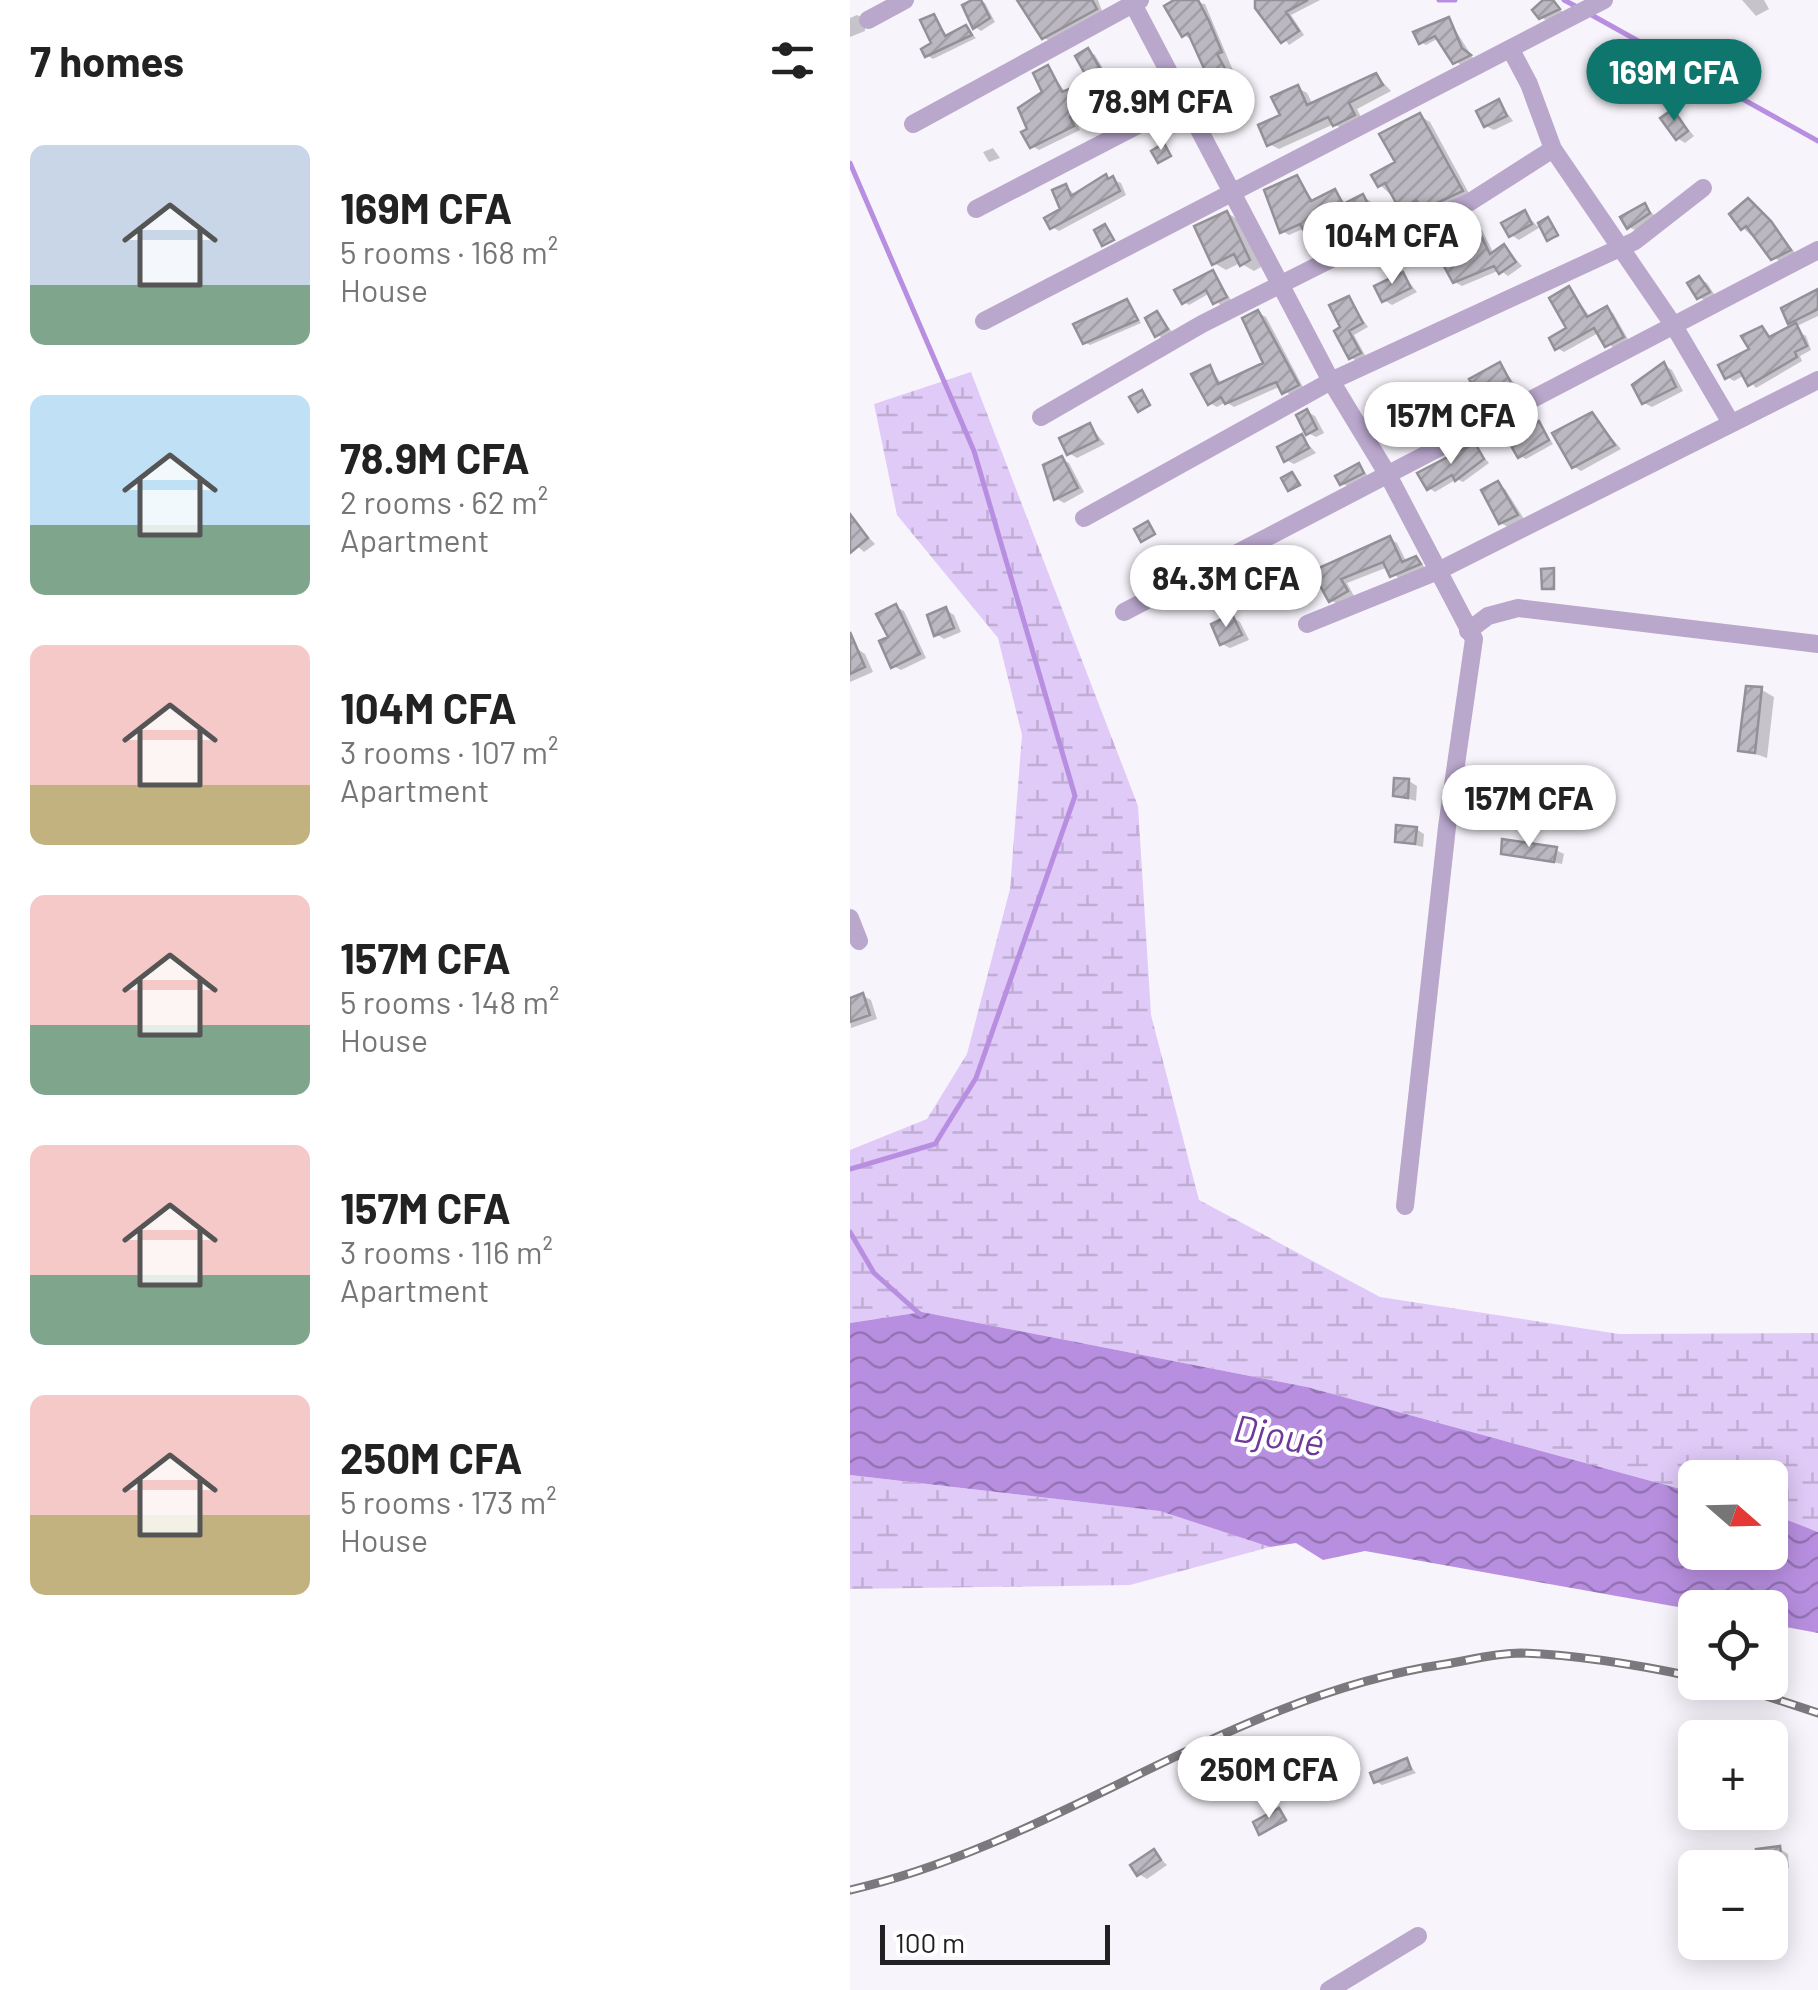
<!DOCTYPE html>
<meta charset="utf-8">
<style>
body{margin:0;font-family:Barlow,sans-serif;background:#f2f2f2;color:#222;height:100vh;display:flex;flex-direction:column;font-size:38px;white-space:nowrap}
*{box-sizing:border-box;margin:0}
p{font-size:32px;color:#767676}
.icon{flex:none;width:55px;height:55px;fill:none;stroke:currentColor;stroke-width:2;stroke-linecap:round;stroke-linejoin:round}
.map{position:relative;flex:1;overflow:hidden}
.panel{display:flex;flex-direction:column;background:#fff;width:850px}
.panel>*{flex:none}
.needle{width:65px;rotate:110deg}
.controls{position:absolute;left:828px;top:1460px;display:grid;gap:20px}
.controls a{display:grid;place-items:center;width:110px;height:110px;border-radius:15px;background:#fff;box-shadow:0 5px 25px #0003;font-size:50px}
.scale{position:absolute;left:30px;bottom:25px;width:230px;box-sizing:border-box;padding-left:10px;border:5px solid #212023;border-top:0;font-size:28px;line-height:35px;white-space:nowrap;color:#212023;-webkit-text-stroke:8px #fff;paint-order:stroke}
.price{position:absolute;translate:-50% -85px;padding:0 22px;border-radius:35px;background:#fff;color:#222;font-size:32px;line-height:65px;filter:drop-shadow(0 2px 5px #0008)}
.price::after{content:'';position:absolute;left:50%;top:60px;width:30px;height:22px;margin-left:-15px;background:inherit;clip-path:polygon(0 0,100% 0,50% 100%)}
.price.active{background:#0f766e;color:#fff}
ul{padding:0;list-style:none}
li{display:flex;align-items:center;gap:30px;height:250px;padding:0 30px}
li span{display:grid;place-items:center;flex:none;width:280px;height:200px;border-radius:15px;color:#555}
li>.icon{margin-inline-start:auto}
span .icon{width:120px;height:120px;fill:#fffc;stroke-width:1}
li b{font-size:42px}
h2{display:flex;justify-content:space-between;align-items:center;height:120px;padding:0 30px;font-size:42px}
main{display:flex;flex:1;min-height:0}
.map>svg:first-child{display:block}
.wetland{fill:url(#wetland-marsh)}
.water{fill:url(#water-waves)}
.shadow{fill:#0003}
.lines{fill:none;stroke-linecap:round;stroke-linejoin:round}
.stream{stroke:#b88fe0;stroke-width:5}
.building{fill:url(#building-hatch);stroke:#949098;stroke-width:2.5}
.minor{stroke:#b9a7cc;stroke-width:18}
.rail-casing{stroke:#7b797e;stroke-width:9}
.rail{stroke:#fff;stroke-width:5;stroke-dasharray:15;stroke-linecap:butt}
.labels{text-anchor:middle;stroke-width:8;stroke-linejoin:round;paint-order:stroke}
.water-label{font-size:38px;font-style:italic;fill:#6e3998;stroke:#fff}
</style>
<main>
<section class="panel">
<h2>7 homes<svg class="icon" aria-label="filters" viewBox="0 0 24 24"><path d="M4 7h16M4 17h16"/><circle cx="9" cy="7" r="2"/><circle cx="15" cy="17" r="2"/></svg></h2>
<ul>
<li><span style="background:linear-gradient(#c9d6e8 70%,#7fa58c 0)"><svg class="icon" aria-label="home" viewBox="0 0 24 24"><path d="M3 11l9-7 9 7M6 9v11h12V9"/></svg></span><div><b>169M CFA</b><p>5 rooms · 168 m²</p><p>House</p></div></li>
<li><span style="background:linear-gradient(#bfe0f5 65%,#7fa58c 0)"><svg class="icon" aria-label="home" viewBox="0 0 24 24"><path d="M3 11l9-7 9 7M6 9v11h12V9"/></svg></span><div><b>78.9M CFA</b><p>2 rooms · 62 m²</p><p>Apartment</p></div></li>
<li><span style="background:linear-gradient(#f6c9c9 70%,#c2b280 0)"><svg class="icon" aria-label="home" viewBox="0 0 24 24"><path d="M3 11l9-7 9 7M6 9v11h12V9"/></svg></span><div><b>104M CFA</b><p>3 rooms · 107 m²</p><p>Apartment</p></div></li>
<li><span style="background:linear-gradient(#f6c9c9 65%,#7fa58c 0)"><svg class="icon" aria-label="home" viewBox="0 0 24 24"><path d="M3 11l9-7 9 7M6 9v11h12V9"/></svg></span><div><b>157M CFA</b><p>5 rooms · 148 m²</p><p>House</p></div></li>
<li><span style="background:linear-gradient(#f6c9c9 65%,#7fa58c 0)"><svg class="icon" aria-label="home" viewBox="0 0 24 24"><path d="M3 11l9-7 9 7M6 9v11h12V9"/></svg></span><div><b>157M CFA</b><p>3 rooms · 116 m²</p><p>Apartment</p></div></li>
<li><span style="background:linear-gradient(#f6c9c9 60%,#c2b280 0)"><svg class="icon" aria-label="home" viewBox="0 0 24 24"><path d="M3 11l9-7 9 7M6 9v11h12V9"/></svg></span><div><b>250M CFA</b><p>5 rooms · 173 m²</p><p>House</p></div></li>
</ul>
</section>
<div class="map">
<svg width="968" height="1990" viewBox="0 0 968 1990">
<defs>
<pattern id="wetland-marsh" width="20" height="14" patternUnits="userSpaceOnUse" patternTransform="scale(2.5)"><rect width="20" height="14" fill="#e0caf8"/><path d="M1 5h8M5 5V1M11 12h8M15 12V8" fill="none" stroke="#c0add4"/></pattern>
<pattern id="water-waves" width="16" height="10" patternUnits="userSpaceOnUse" patternTransform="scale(2.5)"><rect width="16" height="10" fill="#b88fe0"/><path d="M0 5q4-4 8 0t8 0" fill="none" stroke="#9574b5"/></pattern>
<pattern id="building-hatch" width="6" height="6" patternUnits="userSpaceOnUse" patternTransform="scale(2.5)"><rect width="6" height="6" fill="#bcb8c1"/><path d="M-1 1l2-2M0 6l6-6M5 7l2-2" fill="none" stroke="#a19ea6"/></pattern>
</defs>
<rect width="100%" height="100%" fill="#f8f4fc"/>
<path class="wetland" d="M121 372 288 806 301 1015 349 1200 530 1297 769 1334 968 1333V1532L920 1513V1478H845V1493L457 1387 72 1312 0 1323V1150L77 1119 117 1054 160 889 172 735 148 638 47 515 24 404Z
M0 1475 311 1511 420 1547 280 1585 0 1589Z"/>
<path class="water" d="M72 1312 457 1387 845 1493V1552H920V1513L968 1532V1633L920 1624V1608L845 1610 515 1551 473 1560 446 1543 420 1547 310 1511 0 1475V1323Z"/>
<path class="shadow" d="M127 0 135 3 145 22 131 31 125 27Z
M169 0H248L253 14 202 42 194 38Z
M329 0 355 4 387 80 373 88 363 82 345 42 334 35Z
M406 0H470L441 15 454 35 439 45Z
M698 0 714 13 697 21 691 17Z
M892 0H914L919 9 906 16Z
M7 15 15 19V31L0 37V18Z
M84 17 98 37 116 28 126 38 83 59 77 55 85 44Z
M599 20 623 58 610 65 589 38 576 45 571 42Z
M238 51 245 55 272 101 225 121 230 130 189 150 182 146 198 68 216 93 243 82Z
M765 68 780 85 766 93 758 88Z
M526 75 541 91 507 109 513 121 495 130 484 124 429 149 419 144 448 88 457 93 463 105Z
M284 79 303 103 290 110 282 105Z
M649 102 663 121 644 130 636 126Z
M823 112 844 136 835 143 827 138Z
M570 116 580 122 621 197 586 213 575 206 561 213 530 185 548 162Z
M143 148 150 158 139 162 133 152Z
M256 177 271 183 276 195 209 231 202 227 213 210 216 186 226 196Z
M447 177 464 202 485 192 497 205 513 197 520 201 533 228 526 230 516 220 483 235 487 241 472 249 455 228 439 235 432 231Z
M898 201 906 206 947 255 931 263 893 228Z
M795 206 807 218 787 231 779 227Z
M377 213 389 220 411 267 404 271 390 263 376 270 364 263Z
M675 213 687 226 702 222 709 237 699 239 692 226 669 240 661 235Z
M614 221 630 226 644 254 654 247 672 266 658 276 650 270 612 286 605 282 594 261 586 265 579 261Z
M363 273 381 300 371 306 360 293 339 305 334 302Z
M553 275 567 292 542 305 534 300Z
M849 279 857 283 866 297 857 302 849 297Z
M719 289 741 318 756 309 763 313 779 341 764 349 750 332 714 352 707 348 720 329Z
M968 292V316L947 326 940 322 934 310Z
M498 299 518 327 504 335 516 357 507 361 500 357 494 328Z
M277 302 291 323 240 345 235 342Z
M408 313 416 317 454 389 441 396 431 386 384 407 376 402 367 407 360 403V368L372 384 417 364Z
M307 314 324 334 315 339 307 335Z
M912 329 922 339 949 332 956 336 961 350 950 356 952 361 906 388 895 375 884 381 877 377 903 350Z
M650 365 668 388 640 403 632 398Z
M814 365 822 370 833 391 802 407 794 403Z
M457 412 465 416 474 433 466 437 458 433Z
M742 415 771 449 731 471 723 466Z
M689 424 703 444 676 459 670 456Z
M240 426 255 444 227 458 219 453Z
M452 437 466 453 444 464 436 460Z
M625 446 639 463 613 482 607 479 585 492 579 488Z
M211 459 219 463 234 492 214 503 207 499Z
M509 466 518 476 497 486 492 483Z
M648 484 655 489 674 519 658 527 651 523Z
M6 524 25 544 14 552 0 539V529Z
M539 538 547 543 557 563 566 559 577 569 550 580 538 567 497 583 504 596 488 604 480 600 466 572Z
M46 607 54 611 76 658 51 670 43 666Z
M96 610 104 615 111 632 94 639 86 634Z
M382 617 390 622 399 640 380 648 372 644Z
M0 644 15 654 23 672 0 682Z
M912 690 924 697 917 758 891 749Z
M559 781 567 786 566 801 546 795Z
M566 829 574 834 573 847 547 841Z
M706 850 714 854 712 864 654 852Z
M13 996 21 1000 27 1019 1 1028 0 1000Z
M556 1761 566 1773 532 1785 526 1781Z
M429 1811 437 1822 411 1833Z
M930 1849 938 1854 939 1868 920 1871 910 1866Z
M304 1852 317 1865 297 1879 289 1874Z"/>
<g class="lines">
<path class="stream" d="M589 0H605
M714 0 729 8
M738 13 968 141
M0 163 124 451 225 796 126 1078 85 1144 0 1169
M0 1232 24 1273 71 1315"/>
</g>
<path class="building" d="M122 0H131L140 18 123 29 112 5Z
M167 0H242L247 9 192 39Z
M324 0H348L359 21 372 52 367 54 378 74 361 84 338 33 332 37 314 6Z
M405 0H458L436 12 449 31 431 43 405 8Z
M693 0H703L710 9 689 19 682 10Z
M84 14 95 36 116 25 122 35 75 57 71 49 81 43 70 20Z
M599 17 612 48 621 55 603 64 585 36 569 44 563 32Z
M238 48 267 97 220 117 224 126 180 148 171 132 177 129 168 108 192 92 183 73 198 65 212 92 239 81 225 56Z
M765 65 773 80 756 90 748 75Z
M526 73 533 85 499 103 505 115 483 126 478 117 417 146 408 125 430 115 421 97 448 85 457 105Z
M284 76 296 98 281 107 268 85Z
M649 99 657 116 634 127 626 111Z
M823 109 838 131 826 140 810 118Z
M570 113 613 191 574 209 566 200 550 210 535 183 528 187 521 175 545 162 529 134Z
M314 143 321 156 308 163 301 151Z
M256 174 258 179 263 176 270 191 200 229 194 218 210 209 202 190 216 184 221 196Z
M447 175 461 201 485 189 493 204 513 194 528 224 517 228 511 216 478 231 481 237 464 247 450 224 430 233 414 190Z
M898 198 921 221 941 250 921 260 896 226 891 230 879 214Z
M795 203 800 213 777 229 770 217Z
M675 210 682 224 659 237 651 223Z
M377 211 400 260 390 266 384 254 362 265 344 226Z
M698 217 708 235 697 241 688 223Z
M614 218 616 223 623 219 640 254 654 244 666 262 649 274 644 266 603 283 589 257 577 263 565 239Z
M255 224 264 240 252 246 244 230Z
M363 270 377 297 363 304 356 290 332 304 324 290Z
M553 272 561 288 532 302 524 286Z
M849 276 860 292 847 299 837 283Z
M719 286 737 317 757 306 774 337 755 347 744 328 705 350 699 338 716 328 699 298Z
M968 289V309L938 324 931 308Z
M499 296 513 323 499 331 511 353 499 359 484 331 490 327 479 305Z
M277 299 288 320 233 344 223 324Z
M408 310 449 385 432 394 426 382 375 404 371 397 358 405 341 374 360 365 368 384 413 363 392 318Z
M307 311 318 329 305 337 295 318Z
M946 323 957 346 945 352 947 357 898 386 890 371 875 379 868 365 899 349 891 336 912 326 919 337Z
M650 362 661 383 631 400 619 379Z
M814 362 826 387 792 404 782 385Z
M292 390 300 405 288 412 279 397Z
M457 409 467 429 456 435 446 415Z
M742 412 765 445 722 468 702 433Z
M689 421 699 440 668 458 656 437Z
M240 423 248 440 217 455 209 438Z
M452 434 459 448 434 462 427 447Z
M625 443 634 459 605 481 602 475 577 490 567 473Z
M212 456 228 488 204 500 193 465Z
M509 463 514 473 490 485 485 476Z
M442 472 450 485 438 491 431 478Z
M648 481 668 515 649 524 631 490Z
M0 514 18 538 0 553Z
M298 521 305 534 291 542 284 529Z
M540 536 552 562 566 556 571 564 540 577 533 562 491 579 498 591 479 602 462 571Z
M704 568V589H692L691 569Z
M46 604 70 654 41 668 29 641 38 637 26 614Z
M96 607 104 628 84 636 77 615Z
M382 614 392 635 370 645 361 624Z
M0 632 15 667 0 674Z
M896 686 912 687 905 753 888 751Z
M544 778 559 779 558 798 543 796Z
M546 825 567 827 565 844 545 842Z
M652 839 707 847 704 862 651 854Z
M13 993 20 1015 0 1022V998Z
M557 1758 561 1769 524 1783 520 1773Z
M429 1808 436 1820 409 1835 403 1822Z
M930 1846 932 1865 908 1868 906 1849Z
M304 1849 311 1860 287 1876 280 1865Z"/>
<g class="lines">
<path class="minor" d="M281 0 481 381 538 475 624 639 597 827 555 1206
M18 20 55 0
M661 50 679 84 703 149 824 326 881 423
M63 124 290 0
M126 209 336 100
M134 321 754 0
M191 417 352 324 519 240 569 225 620 202 703 149
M234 518 481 381 785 241 853 188
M274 612 968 250
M457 624 588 571 968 380
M618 631 638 616 668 608 968 644
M0 918 9 941
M479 1990 568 1936"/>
<defs>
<path id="rail" d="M874 1682 968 1713
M0 1890C210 1842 379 1696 596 1664 620 1660 647 1653 671 1653 729 1655 788 1665 845 1677"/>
</defs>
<use href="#rail" class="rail-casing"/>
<use href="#rail" class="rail"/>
</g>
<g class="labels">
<g class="water-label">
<text transform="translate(429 1436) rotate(10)" y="13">Djoué</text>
</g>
</g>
</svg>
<div class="controls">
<a><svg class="needle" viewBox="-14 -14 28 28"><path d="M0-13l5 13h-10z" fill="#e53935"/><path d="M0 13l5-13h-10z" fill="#767676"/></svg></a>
<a><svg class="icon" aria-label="locate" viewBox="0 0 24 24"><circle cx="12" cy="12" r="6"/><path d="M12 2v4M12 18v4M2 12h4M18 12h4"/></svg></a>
<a>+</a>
<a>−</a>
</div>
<div class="scale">100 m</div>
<b class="price active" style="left:824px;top:124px">169M CFA</b>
<b class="price" style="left:311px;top:153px">78.9M CFA</b>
<b class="price" style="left:542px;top:287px">104M CFA</b>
<b class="price" style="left:601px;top:467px">157M CFA</b>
<b class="price" style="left:376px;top:630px">84.3M CFA</b>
<b class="price" style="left:679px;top:850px">157M CFA</b>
<b class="price" style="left:419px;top:1821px">250M CFA</b>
</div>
</main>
